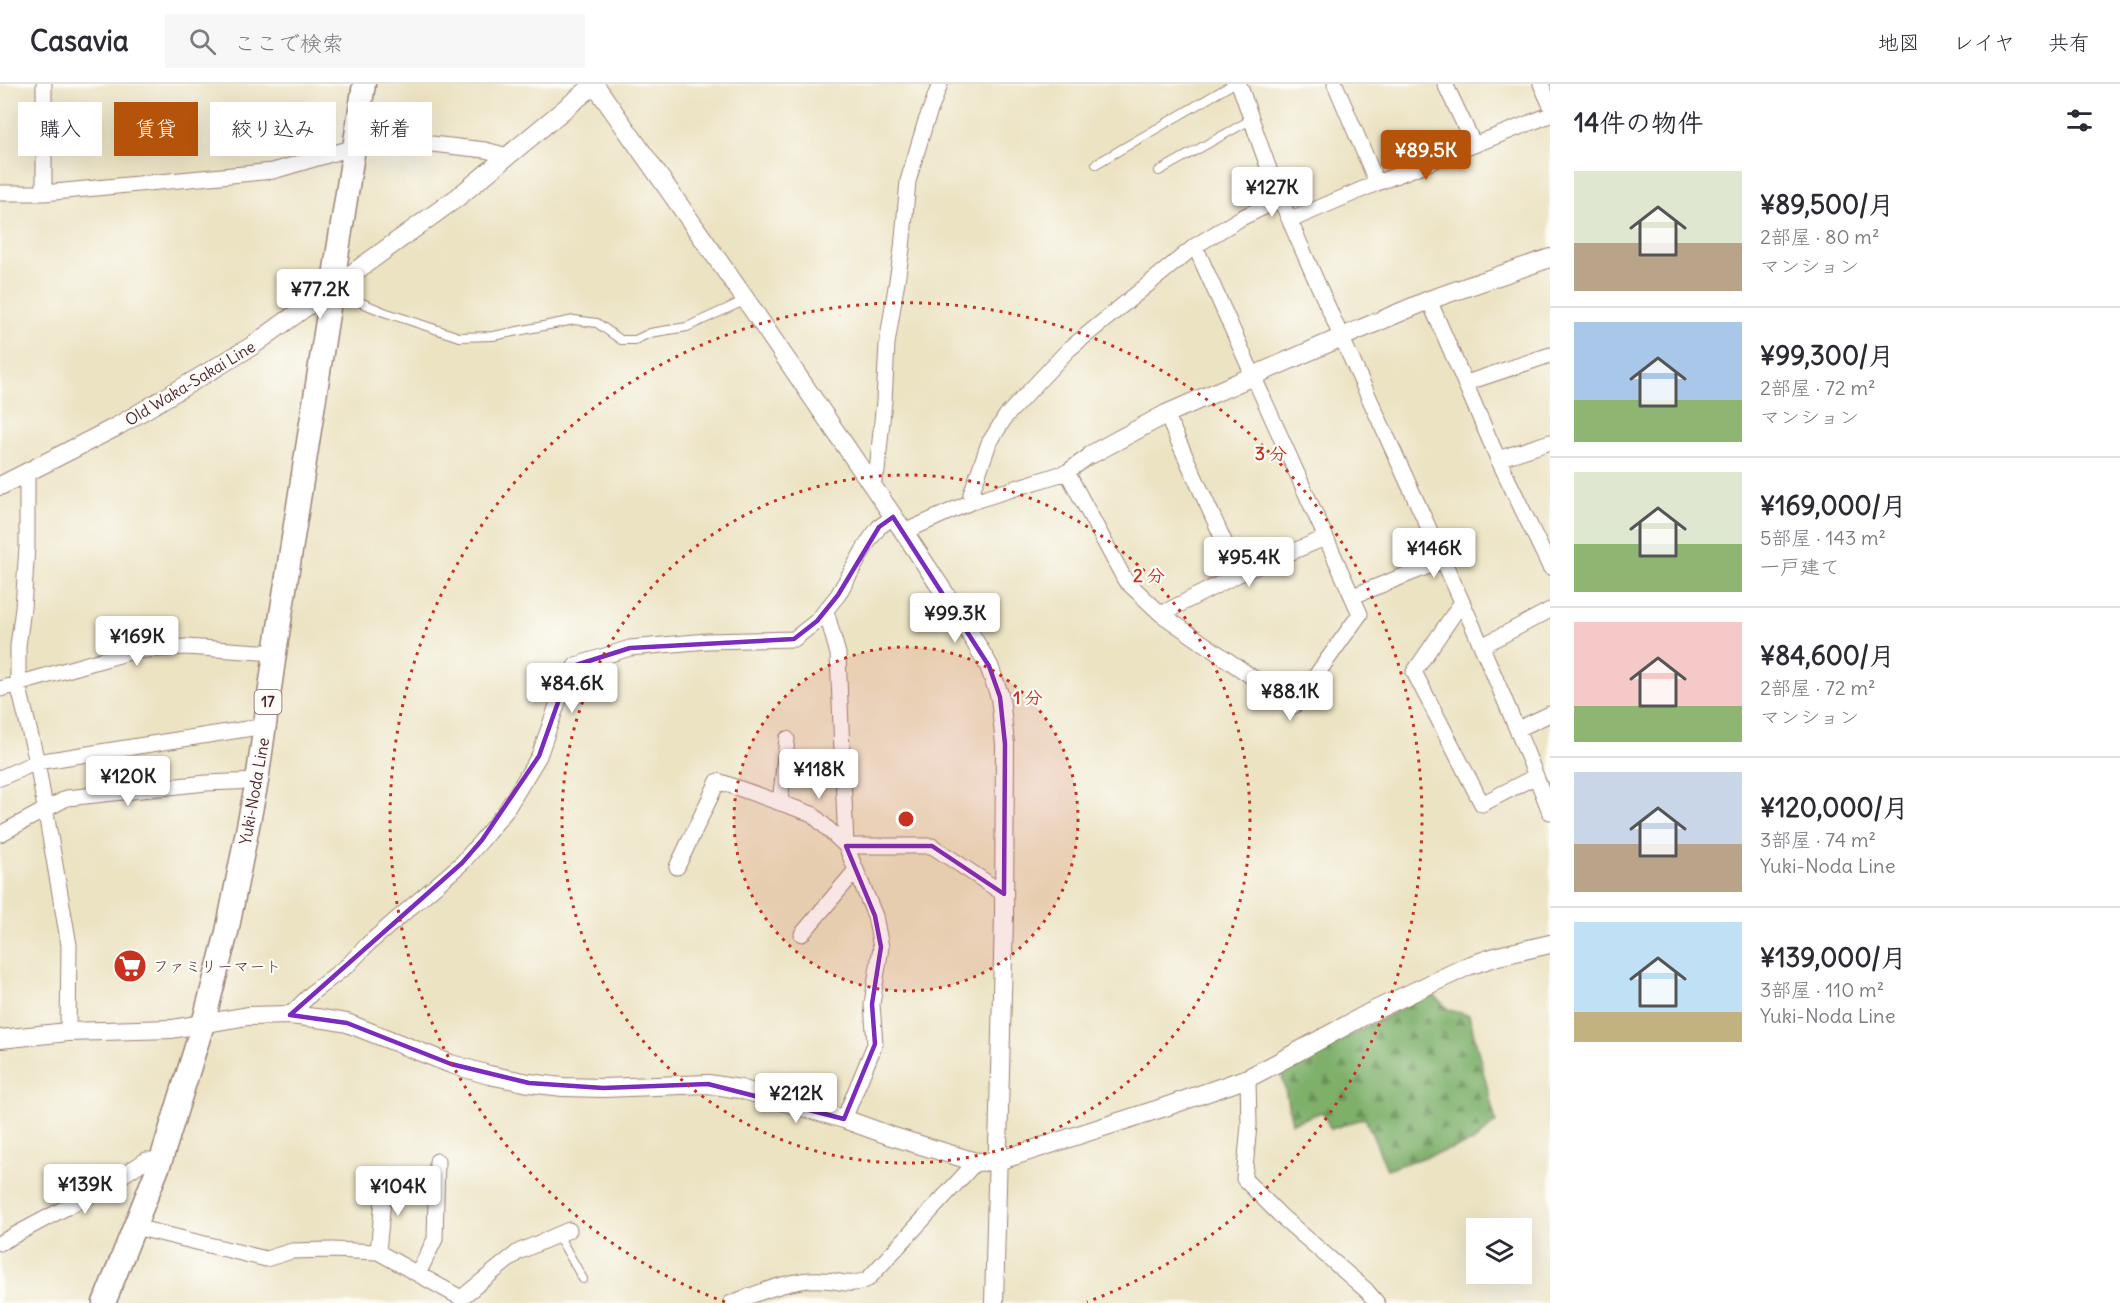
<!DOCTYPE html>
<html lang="ja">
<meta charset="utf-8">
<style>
body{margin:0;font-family:Delius,"Klee One",sans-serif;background:#f7f7f7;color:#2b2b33;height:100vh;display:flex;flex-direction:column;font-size:22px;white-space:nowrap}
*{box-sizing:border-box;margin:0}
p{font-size:20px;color:#7c7c81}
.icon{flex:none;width:33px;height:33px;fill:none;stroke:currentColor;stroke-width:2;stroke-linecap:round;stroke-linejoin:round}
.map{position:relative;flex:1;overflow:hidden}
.sheet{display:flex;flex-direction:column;background:#fff;width:570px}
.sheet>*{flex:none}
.guide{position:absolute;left:18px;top:18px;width:570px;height:54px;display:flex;gap:12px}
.controls{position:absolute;left:1466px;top:1134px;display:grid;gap:12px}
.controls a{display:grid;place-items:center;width:66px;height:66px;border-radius:0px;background:#fff;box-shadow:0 6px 24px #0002;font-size:30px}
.price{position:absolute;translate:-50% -51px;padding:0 14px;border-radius:6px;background:#fff;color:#222;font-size:20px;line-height:39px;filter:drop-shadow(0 2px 3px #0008)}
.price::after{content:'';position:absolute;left:50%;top:36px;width:18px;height:14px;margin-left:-9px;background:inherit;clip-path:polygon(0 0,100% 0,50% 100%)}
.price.selected{background:#b45309;color:#fff}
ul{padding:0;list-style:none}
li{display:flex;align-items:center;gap:18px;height:150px;padding:0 24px}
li+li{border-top:2px solid #e1e1e2}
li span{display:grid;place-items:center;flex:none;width:168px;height:120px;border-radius:0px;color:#555}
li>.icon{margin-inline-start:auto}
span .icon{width:72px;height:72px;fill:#fffc;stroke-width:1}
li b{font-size:26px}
h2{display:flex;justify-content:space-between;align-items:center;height:72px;padding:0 24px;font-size:26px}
.pill{padding:0 21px;border-radius:0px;background:#fff;box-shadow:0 6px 24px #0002;font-size:21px;line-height:54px}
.pill.selected{background:#b45309;color:#fff}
header{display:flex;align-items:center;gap:36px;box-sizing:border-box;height:84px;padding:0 30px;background:#fff;border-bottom:2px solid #e1e1e2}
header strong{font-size:28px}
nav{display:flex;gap:33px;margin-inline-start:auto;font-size:21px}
.search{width:420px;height:54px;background:#f7f7f7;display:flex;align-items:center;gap:15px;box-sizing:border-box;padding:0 21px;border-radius:0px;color:#7c7c81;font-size:22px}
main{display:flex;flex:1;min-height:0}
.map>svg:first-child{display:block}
.forest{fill:url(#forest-firs);stroke:#64684b;stroke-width:1.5}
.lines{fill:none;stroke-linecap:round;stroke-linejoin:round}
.service-casing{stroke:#9b8177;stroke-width:10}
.minor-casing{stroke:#9b8177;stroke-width:17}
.tertiary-casing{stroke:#9b8177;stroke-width:20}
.primary-casing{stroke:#9b8177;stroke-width:25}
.service{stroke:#fff;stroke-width:8}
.minor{stroke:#fff;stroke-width:15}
.tertiary{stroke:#fff;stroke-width:18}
.primary{stroke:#fff;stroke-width:22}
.marked{fill:none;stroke:#7b2cbf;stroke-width:4.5;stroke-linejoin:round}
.ring{fill:none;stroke:#c8321e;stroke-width:3;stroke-dasharray:3 6}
.labels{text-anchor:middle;stroke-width:4.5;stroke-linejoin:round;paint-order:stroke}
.shield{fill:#fdfcf7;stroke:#806168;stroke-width:1.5}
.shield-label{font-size:15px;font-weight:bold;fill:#4a1f2b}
.street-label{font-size:16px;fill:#4a1f2b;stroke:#fdfcf7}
.poi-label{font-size:16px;fill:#4a1f2b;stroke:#fdfcf7;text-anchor:start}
.centre{fill:#c8321e;stroke:#fdfcf7;stroke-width:3}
.ring-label{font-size:18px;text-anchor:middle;font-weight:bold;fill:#c8321e;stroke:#fdfcf7;stroke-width:4.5;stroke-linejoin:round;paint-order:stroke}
</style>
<header>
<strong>Casavia</strong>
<div class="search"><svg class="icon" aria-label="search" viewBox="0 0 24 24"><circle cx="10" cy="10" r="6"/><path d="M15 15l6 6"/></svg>ここで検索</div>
<nav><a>地図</a><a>レイヤ</a><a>共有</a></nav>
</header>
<main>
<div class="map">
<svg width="1550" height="1219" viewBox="0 0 1550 1219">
<defs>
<pattern id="forest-firs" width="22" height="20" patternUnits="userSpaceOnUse" patternTransform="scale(1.5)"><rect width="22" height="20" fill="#7eb06b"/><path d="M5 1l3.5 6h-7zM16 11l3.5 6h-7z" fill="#698f58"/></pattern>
</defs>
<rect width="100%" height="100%" fill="#fdfcf7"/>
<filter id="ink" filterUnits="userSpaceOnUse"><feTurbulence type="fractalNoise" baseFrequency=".0167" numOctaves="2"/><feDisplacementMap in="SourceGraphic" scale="12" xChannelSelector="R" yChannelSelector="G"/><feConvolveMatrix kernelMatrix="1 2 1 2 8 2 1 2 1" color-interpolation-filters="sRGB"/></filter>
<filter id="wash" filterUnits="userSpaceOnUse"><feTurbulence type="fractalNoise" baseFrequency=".008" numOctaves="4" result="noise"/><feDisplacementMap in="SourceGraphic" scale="24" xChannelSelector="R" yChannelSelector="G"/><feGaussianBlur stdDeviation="1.35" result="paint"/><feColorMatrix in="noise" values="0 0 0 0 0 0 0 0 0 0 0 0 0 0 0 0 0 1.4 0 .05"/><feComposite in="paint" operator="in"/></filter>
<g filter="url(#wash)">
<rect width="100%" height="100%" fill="#ece3c3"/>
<path class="forest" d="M1432 909 1449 926 1469 931 1496 1038 1473 1058 1387 1085 1365 1034 1331 1045 1322 1028 1292 1039 1281 987Z"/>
</g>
<g filter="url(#ink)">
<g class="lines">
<defs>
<path id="service" d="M1096 80 1233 0
M1159 87 1252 35
M345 212 384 228 459 253 493 252 574 236 597 239 621 256H635L650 249 687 243 746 216
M558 1151 583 1195"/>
<path id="minor" d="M1239 0C1253 38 1265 78 1281 116 1368 321 1470 520 1550 728
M1335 0 1377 99
M1445 0 1474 61
M1541 0 1550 20
M0 109H44L273 87 355 63 405 57 485 66 508 72
M44 109V0
M1291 136 1377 99 1550 31
M1429 216 1498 375 1550 483
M1466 299 1550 271
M1166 330 1239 490
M1498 375 1550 358
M1067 388 1125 496 1161 530 1294 622 1360 530 1195 162
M27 389V462L23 524 18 562V600L37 678 69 861 68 948
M872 402 877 387 884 317 887 260 902 165 908 97 925 40 940 0
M971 418V410L989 359 1006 332 1068 266 1195 162 1241 134 1281 115
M904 448 971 418 1067 388 1092 370
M1353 512 1444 476
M1462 518 1414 588 1482 720 1536 692
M826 527 838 570 846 762 875 832 881 863 872 920 875 960 844 1035
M1161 530 1239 490 1325 454
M1482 562 1550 526
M0 605 133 567 186 563 275 569
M1518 645 1550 630
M0 694 37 678 265 642
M780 719 787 655
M0 750 67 714 206 699 257 697
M677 783 718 697 812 730 846 762H932L1004 810
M802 850 856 786
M290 931 314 907 348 881 368 860 462 779 482 756 505 728 539 672 567 593 576 581 630 564 707 557 794 555 817 537 838 511 868 458 879 443 893 433
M1248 994 1249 1041 1244 1095 1282 1133 1366 1206 1377 1219
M135 1143 266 1175 292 1167 332 1166 378 1168 461 1214 518 1168 569 1146
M0 1159 108 1101 146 1076H161
M378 1168 385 1095
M418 1190 435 1155 437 1077
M731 1219C759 1209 792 1194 822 1196 842 1196 847 1204 868 1195L976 1078"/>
<path id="tertiary" d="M595 1 746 216 904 448 961 534 989 582 1000 613 1005 660 1004 833 994 1219
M1092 370 1166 330 1342 253 1429 216 1550 174
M0 402 116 343 252 262 458 113 595 0
M0 955 68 948 172 945 248 932 290 931 324 935 347 939 451 980 489 991 529 999 563 1003 603 1004 708 1000 740 1005 844 1035 891 1052 976 1078 998 1077 1165 1023 1248 994 1277 979 1369 929 1468 882 1498 872 1550 860"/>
<path id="primary" d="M104 1219 161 1076 203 940 227 848 257 697 275 569 364 0"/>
</defs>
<use href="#service" class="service-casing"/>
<use href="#minor" class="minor-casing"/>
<use href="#tertiary" class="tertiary-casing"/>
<use href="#primary" class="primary-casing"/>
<use href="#service" class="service"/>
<use href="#minor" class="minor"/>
<use href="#tertiary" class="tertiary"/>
<use href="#primary" class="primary"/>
</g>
</g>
<path class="marked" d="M893 433 989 582 1000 613 1005 660 1004 810 932 762H846L875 832 881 863 872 920 875 960 844 1035 708 1000 603 1004 529 999 451 980 347 939 290 931 462 779 482 756 539 672 567 593 576 581 630 564 794 555 817 537 838 511 879 443Z"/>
<circle cx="906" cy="735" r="172" fill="#c8321e" fill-opacity=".12"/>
<g class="ring">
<circle cx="906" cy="735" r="172"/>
<circle cx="906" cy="735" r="344"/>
<path d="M725 1218A516 516 0 1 1 1087 1218"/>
</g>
<defs>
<symbol id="supermarket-disc" viewBox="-11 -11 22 22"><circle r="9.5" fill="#c8321e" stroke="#fdfcf7"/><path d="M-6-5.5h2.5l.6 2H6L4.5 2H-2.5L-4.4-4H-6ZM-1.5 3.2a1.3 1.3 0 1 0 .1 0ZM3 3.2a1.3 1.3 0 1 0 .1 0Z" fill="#fff"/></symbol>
</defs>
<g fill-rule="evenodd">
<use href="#supermarket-disc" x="111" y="863" width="38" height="38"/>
</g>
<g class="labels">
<rect class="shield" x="254.5" y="606" width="27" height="24" rx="4.5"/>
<g class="shield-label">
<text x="268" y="623">17</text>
</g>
<g class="street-label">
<text transform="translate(190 299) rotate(-31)" y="6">Old Waka-Sakai Line</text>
<text transform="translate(254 707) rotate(-80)" y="6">Yuki-Noda Line</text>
</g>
<g class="poi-label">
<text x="153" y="888">ファミリーマート</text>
</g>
</g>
<circle cx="906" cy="735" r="9" class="centre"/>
<g class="ring-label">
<text x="1271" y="376">3 分</text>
<text x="1149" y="498">2 分</text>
<text x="1028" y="620">1 分</text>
</g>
</svg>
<div class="controls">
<a><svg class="icon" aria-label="layers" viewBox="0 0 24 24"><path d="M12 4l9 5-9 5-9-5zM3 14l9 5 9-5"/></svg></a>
</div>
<b class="price selected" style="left:1426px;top:97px">¥89.5K</b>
<b class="price" style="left:1272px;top:134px">¥127K</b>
<b class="price" style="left:320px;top:236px">¥77.2K</b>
<b class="price" style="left:1434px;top:495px">¥146K</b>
<b class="price" style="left:1249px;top:504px">¥95.4K</b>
<b class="price" style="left:955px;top:560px">¥99.3K</b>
<b class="price" style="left:137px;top:583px">¥169K</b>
<b class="price" style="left:572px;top:630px">¥84.6K</b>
<b class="price" style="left:1290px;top:638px">¥88.1K</b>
<b class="price" style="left:819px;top:716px">¥118K</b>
<b class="price" style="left:128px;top:723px">¥120K</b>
<b class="price" style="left:796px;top:1040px">¥212K</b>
<b class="price" style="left:85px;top:1131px">¥139K</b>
<b class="price" style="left:398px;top:1133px">¥104K</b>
<div class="guide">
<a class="pill">購入</a>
<a class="pill selected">賃貸</a>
<a class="pill">絞り込み</a>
<a class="pill">新着</a>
</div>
</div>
<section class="sheet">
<h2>14件の物件<svg class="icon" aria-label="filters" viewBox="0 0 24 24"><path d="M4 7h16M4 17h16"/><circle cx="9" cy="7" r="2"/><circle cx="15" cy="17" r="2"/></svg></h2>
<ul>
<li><span style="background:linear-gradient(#dfe7d0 60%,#b9a48a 0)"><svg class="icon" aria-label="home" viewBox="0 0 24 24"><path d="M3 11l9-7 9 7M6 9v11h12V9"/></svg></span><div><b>¥89,500/月</b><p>2部屋 · 80 m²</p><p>マンション</p></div></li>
<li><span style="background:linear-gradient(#a9c7e8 65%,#8fb573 0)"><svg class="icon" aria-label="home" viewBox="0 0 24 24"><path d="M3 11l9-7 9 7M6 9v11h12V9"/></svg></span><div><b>¥99,300/月</b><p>2部屋 · 72 m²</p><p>マンション</p></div></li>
<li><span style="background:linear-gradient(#dfe7d0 60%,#8fb573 0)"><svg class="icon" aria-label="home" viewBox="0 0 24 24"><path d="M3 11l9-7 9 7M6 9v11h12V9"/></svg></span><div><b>¥169,000/月</b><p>5部屋 · 143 m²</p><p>一戸建て</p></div></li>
<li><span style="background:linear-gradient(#f6c9c9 70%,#8fb573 0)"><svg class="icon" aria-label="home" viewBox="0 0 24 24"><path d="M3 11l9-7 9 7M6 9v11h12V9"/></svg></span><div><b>¥84,600/月</b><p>2部屋 · 72 m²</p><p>マンション</p></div></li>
<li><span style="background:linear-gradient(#c9d6e8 60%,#b9a48a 0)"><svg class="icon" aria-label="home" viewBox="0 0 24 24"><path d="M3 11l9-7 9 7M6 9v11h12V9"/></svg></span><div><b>¥120,000/月</b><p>3部屋 · 74 m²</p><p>Yuki-Noda Line</p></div></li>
<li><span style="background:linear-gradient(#bfe0f5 75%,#c2b280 0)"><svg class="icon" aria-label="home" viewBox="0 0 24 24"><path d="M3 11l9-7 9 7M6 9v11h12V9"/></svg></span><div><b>¥139,000/月</b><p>3部屋 · 110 m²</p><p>Yuki-Noda Line</p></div></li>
</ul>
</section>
</main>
